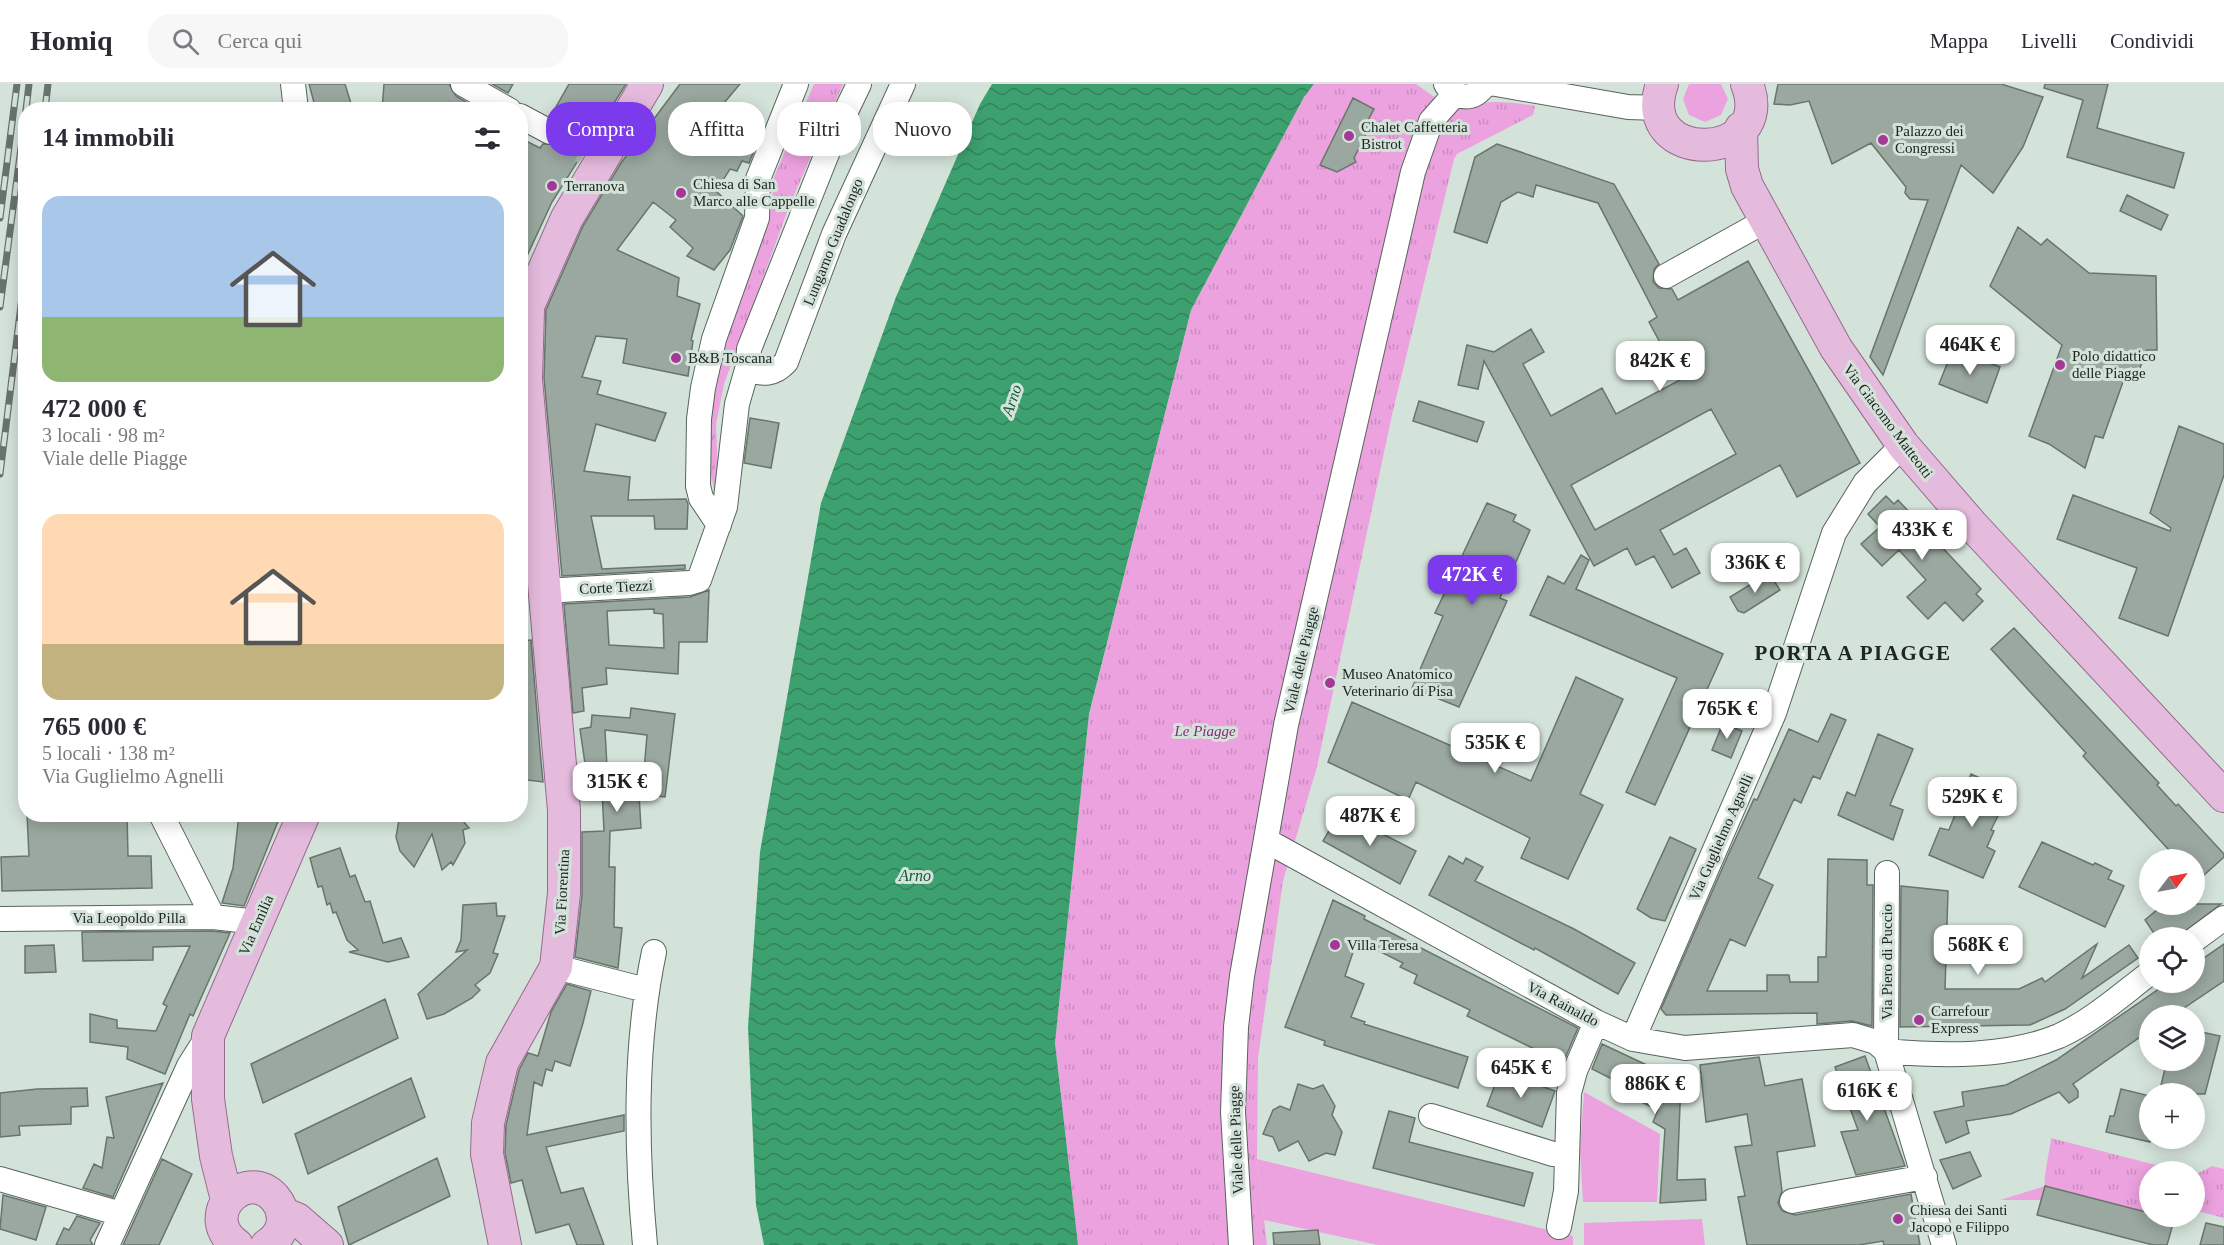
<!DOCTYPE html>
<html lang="it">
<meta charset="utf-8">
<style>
body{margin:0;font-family:"Times New Roman",serif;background:#f7f7f7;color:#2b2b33;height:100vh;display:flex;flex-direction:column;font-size:22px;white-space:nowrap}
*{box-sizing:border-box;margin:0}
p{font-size:20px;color:#7c7c81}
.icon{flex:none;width:33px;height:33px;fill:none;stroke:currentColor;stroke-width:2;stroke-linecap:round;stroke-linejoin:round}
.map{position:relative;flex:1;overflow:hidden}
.details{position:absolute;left:18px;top:18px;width:510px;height:720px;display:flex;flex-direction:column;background:#fff;border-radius:24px;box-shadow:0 3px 15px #0003}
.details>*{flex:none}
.banner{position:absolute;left:546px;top:18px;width:570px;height:54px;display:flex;gap:12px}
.needle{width:39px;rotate:58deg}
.controls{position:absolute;left:2139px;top:765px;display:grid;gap:12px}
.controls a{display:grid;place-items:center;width:66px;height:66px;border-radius:50%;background:#fff;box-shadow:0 3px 15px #0003;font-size:30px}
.price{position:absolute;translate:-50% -51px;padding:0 14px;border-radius:12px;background:#fff;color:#222;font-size:20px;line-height:39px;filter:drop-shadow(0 2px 3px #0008)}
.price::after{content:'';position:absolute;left:50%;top:36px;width:18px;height:14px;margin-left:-9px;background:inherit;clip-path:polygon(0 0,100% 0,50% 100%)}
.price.on{background:#7c3aed;color:#fff}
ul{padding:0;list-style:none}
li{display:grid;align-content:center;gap:12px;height:318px;padding:0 24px}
li span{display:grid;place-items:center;height:186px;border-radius:18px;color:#555}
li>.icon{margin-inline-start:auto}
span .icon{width:108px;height:108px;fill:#fffc;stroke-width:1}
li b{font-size:26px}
h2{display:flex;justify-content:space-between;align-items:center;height:72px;padding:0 24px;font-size:26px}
.tag{padding:0 21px;border-radius:24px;background:#fff;box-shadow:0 3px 15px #0003;font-size:21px;line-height:54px}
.tag.on{background:#7c3aed;color:#fff}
header{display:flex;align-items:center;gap:36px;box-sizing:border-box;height:84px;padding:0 30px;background:#fff;border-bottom:2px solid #e1e1e2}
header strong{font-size:28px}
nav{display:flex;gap:33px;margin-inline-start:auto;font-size:21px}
.search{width:420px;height:54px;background:#f7f7f7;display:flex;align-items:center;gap:15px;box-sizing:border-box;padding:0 21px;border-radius:24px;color:#7c7c81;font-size:22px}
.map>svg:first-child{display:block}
.grass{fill:#eca2df}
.park{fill:url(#park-tufts)}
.water{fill:url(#water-waves)}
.building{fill:#9aa89f;stroke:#67756c;stroke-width:1.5;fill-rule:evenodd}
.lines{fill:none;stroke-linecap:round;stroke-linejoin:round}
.minor-tunnel{stroke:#b0bdb5;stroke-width:24;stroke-dasharray:24 12;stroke-linecap:butt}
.minor-casing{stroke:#57645c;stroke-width:26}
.major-casing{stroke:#946a8d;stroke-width:34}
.minor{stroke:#fff;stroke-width:24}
.major{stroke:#e5bbdd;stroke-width:32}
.rail-casing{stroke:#69736d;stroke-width:7}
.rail{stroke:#d4e3da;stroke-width:4.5;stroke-dasharray:14;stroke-linecap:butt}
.poi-dot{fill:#a53897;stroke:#d4e3da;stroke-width:2}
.labels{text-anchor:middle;stroke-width:6;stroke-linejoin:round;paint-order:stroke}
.poi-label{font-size:15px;fill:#202622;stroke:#d4e3da;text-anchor:start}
.street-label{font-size:15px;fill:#202622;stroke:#d4e3da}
.park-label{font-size:15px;font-style:italic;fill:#842e79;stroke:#d4e3da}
.water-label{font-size:16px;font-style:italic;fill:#105a39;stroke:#d4e3da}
.district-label{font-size:21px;font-weight:bold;letter-spacing:1.5px;fill:#202622;stroke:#d4e3da}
</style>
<header>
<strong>Homiq</strong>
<div class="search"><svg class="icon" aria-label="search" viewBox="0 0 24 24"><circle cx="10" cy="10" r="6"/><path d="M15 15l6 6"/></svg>Cerca qui</div>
<nav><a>Mappa</a><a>Livelli</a><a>Condividi</a></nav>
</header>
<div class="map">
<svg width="2224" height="1161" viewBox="0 0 2224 1161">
<defs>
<pattern id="park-tufts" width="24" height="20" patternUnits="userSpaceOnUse" patternTransform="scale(1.5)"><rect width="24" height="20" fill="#eca2df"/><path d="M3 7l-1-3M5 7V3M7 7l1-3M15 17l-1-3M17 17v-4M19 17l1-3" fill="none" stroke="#ca8bbf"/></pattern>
<pattern id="water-waves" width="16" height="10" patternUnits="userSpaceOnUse" patternTransform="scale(1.5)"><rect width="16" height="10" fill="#3da06f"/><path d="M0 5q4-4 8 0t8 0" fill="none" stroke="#33825b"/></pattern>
</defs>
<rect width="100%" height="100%" fill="#d4e3da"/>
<path class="grass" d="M1689 0H1721L1728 15 1721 31 1705 38 1689 31 1683 15Z
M1584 1008 1660 1050 1657 1118H1583L1580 1065Z
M1257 1075 1573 1152V1161H1378L1264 1136Z
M2045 1102 2041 1116H2000Z
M1702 1135 1705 1161H1584V1139Z"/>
<path class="park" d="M814 0H843L790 120 724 300 716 340 718 394 715 409 708 377 713 279 771 126 774 93Z
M1314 0H1416L1454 27C1481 15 1506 17 1535 22L1533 31 1457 70 1454 75 1392 331 1317 683 1283 797 1258 974 1257 1075 1267 1161H1078L1055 959 1089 631 1191 226 1304 13Z
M2051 1054 2179 1087 2150 1088 2149 1129 2045 1102C2043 1094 2050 1066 2051 1054Z
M2212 1082 2224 1085V1134L2201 1128 2195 1130V1091Z"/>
<path class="water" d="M992 0H1314L1304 13 1191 226 1089 630 1055 959 1078 1161H764L756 1121 748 943 760 768 821 419 896 213 980 20Z"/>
<path class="building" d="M309 0H345L353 26H316Z
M384 0H449L456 12 479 26H382Z
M492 0H513L508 9Z
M569 0H626L552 118 520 187V106L527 89 520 85V54L540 64 543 60H557L562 55 564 47 559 37 560 35 552 30Z
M680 0H740L724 19 734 27 731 30 737 35 731 46 756 62 749 79 742 77 737 87 730 85 716 107 743 132 730 166 714 186 687 172 693 164 670 143 676 136 653 118 617 166 679 194 677 212 700 220 691 256 693 257 688 292 623 279 627 255 596 252 582 293 601 297 597 310 666 329 655 357 596 340 584 387 630 393 628 416 686 415 688 420 687 445H655L654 432H591L602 485 685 481V485L562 492 544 294 546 226 583 142 621 79Z
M1778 0H2001L2043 13 2023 63 1993 109 1961 81 1883 291 1870 273 1928 116 1910 115 1905 109 1906 103 1871 59 1832 80 1809 17 1790 21 1774 20Z
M2045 0H2108L2097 44 2184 69 2174 104 2067 73 2083 16 2044 4Z
M1353 14 1374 25 1365 42 1369 44 1354 74 1356 78 1337 88 1320 81Z
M1497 60 1614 100 1659 180 1654 185 1653 198 1659 204 1672 205 1678 216 1748 177 1860 379 1797 413 1780 381 1660 446 1674 471 1686 464 1700 489 1672 504 1654 472 1636 481 1627 464 1594 482 1484 277 1478 305 1458 301 1467 261 1494 268 1531 245 1544 268 1523 280 1551 332 1602 304 1616 330 1680 296 1649 238 1657 233 1598 119 1536 101 1533 113 1518 108 1501 118 1487 159 1454 148 1475 73ZM1711 325 1736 370 1595 446 1571 401Z
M2127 111 2168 131 2161 146 2120 127Z
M2018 143 2041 161 2047 155 2089 189 2156 192 2157 266H2147L2134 299 2124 295 2103 354 2095 352 2085 384 2049 360 2029 352 2062 261 1990 202Z
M1953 265 2000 283 1987 319 1939 300Z
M1419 317 1484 338 1477 358 1413 337Z
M750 334 779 339 771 384 744 379Z
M2179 342 2224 360V391L2168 552 2119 534 2137 484 2057 455 2073 411 2170 447 2171 444 2150 429Z
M1886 412 1894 420 1898 416 1981 505 1976 510 1983 517 1963 537 1945 518 1928 535 1907 513 1926 496 1899 466 1882 482 1861 460 1880 443 1868 430Z
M1487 419 1516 431 1513 437 1530 446 1500 514 1507 517 1459 623 1412 604 1443 532 1435 529Z
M1581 471 1589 476 1576 505 1723 570 1655 721 1626 708 1677 594 1530 531 1548 492 1564 500Z
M1769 489 1780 506 1744 529 1738 527 1730 513Z
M709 506 707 558H679L678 590 606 584 607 600 582 604 584 627 573 629 564 520 690 513ZM654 525V529L663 530 664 564 609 561 607 527Z
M2014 544 2159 699 2157 701 2176 722 2178 720 2224 770V773L2194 800V776H2178L2083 672 2086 669 1991 565Z
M531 556 540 666 543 698 520 695V557Z
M1576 593 1623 615 1580 710 1603 721 1568 795 1521 774 1530 754 1416 698 1408 716 1328 678 1352 618 1531 697Z
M631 624 675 630 665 713 639 710 641 744 610 747 609 783H615L614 843 622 844 618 884 575 873 582 811V748L604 747 602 707H589L580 645 591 643 592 631 630 634ZM605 646 647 651 644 687 607 683Z
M1831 630 1846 636 1820 695 1813 692 1801 719 1794 715 1758 794 1773 801 1745 862 1730 855 1707 907H1767V891H1789L1790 898H1818V873H1826L1828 775 1867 776V801H1873L1872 942 1852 937 1817 940V929L1666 931 1661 925 1729 769 1754 715 1757 716 1789 645 1818 658Z
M1723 639 1742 647 1731 674 1712 666Z
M1878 650 1913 665 1890 721 1903 726 1893 756 1838 731 1847 708 1855 712Z
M1971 690 2010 707 1991 746 1994 747 1987 763 1995 767 1983 794 1929 771 1940 744 1949 746Z
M1340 728 1416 767 1400 800 1323 757Z
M27 730H127L128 772H151L152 804 2 807 1 773 29 772Z
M239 730H281L244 822 222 819 233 784Z
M400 730H457L469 744 463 746 465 759 453 781 451 778 442 786 432 750 414 783 400 767 396 753Z
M1670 753 1696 765 1665 837 1651 834 1637 825Z
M2042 758 2093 781 2095 779 2112 787 2108 795 2124 802 2105 843 2019 803Z
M340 764 350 793 355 791 365 818 370 817 383 859 401 854 409 873 388 878 349 868 358 866 347 856 336 828 333 829 330 819 327 821 322 802 318 803 315 793 310 774Z
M1449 772 1463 780 1466 774 1483 783 1475 797 1574 845 1635 879 1618 910 1535 864 1534 866 1429 811Z
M1901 802 1948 807 1945 905H2019L2042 894 2045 898 2097 860 2082 894 2129 861 2138 874 2065 925 2030 941 1900 943Z
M1333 816 1365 832 1364 835 1578 944 1563 979 1467 932 1470 926 1414 899 1417 891 1400 883 1403 879 1357 856 1345 892 1364 900 1351 933 1365 938 1364 940 1468 973 1458 1004 1324 961 1325 957 1285 943Z
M496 819 497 832H505L493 869 498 870 490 889 475 901 480 906 472 914 444 930 427 935 418 910 467 866 456 868 461 856 463 821Z
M2164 820H2221L2176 854H2157L2145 836Z
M212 847 230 849 193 932 190 930 165 990 127 975 128 963 90 958V930L117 936V944L156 947 167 922 163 920 190 862 153 863V876L83 877 82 848Z
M2224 860V897L2172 932H2150V946L2073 1000 2078 1007V1013L2069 1019 2059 1008 2011 1030 1966 1037 1969 1049 1946 1059 1934 1028 1964 1022 1962 1008 2006 1001 2056 976 2169 898H2194V881Z
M54 861 56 888 25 889V862Z
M567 900 591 907 583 939 570 982 555 977 552 987 546 985 542 1002 534 998 527 1051 624 1031V1047L546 1063 561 1109 583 1104 604 1161H577L569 1140 536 1149 522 1096 511 1099 505 1069 506 1041 519 986 528 969 538 972 551 928Z
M385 915 398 954 263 1019 251 980Z
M2197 947 2220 952 2205 1010H2159L2167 976H2194Z
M1602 960 1681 997 1677 1096 1705 1095 1706 1116 1660 1119 1665 1045 1653 1038 1658 1026 1623 1009 1626 1002 1592 985Z
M1865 972 1905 1082 1856 1091 1841 1048 1858 1046 1835 983Z
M1759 973 1765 1002 1802 995 1815 1062 1777 1068 1782 1107 1778 1119 1782 1127 1795 1131 1911 1110 1920 1161H1884L1883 1157 1859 1161H1747L1738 1113 1745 1112 1735 1063 1752 1061 1747 1030 1706 1038 1700 981Z
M1500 987 1555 1007 1542 1043 1487 1022Z
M411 994 425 1033 308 1090 295 1050Z
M163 999 113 1113 83 1104 94 1080 102 1084 107 1053 114 1054 106 1013Z
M1298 1000 1313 1005 1323 1001 1335 1022 1332 1031 1342 1048 1335 1071 1326 1069 1309 1077 1298 1057 1279 1067 1273 1053 1263 1050 1273 1026 1280 1022 1290 1026Z
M87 1004 88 1022 71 1023V1040L19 1042 20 1051 0 1053V1009L37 1005Z
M2121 1005 2150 1012V1058L2106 1048 2110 1032H2114Z
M1389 1027 1415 1034 1409 1058 1533 1089 1524 1122 1373 1084Z
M1970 1068 1981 1092 1953 1105 1940 1076Z
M437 1074 450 1112 349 1161 338 1123Z
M162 1075 192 1090 159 1161H123Z
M2045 1102 2150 1129V1132L2174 1136 2167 1161H2153L2037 1131Z
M3 1111 46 1123 36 1156 0 1145Z
M77 1132 100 1139 90 1156 93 1161H56L64 1144 69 1146Z
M2206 1139 2224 1143V1161H2200Z
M1318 1146 1320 1161H1274L1273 1149Z"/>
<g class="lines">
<path class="minor-tunnel" d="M550 48 585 69"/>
<defs>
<path id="minor" d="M293 0 296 26
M463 0 509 26
M1446 0C1456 16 1475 17 1485 0
M1496 0 1628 23 1659 24
M520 32 550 48
M1666 192 1765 137
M748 282C761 293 775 290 786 278L834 150 903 0
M719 441 701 414 698 402 699 335 703 304 714 255 757 134 758 95 796 0
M543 507 689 499 699 496 725 423 737 320 748 282 749 265 834 52 859 0
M161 730 213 833
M1267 757 1596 938 1633 955 1685 964 1853 951 1876 958 1886 967
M1887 789 1886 967 1944 1161
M0 835 213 833 257 838
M2194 856 2224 834
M556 883 646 906
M1633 955 1774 629 1834 449 1865 399 1903 361
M1886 967C1941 972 2007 974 2059 952 2092 937 2121 911 2150 889
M1431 1032 1553 1070 1567 1071
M0 1095 121 1130
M1792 1117 1925 1093
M1559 1143 1566 1107 1569 1009 1575 987 1596 938
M107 1161 189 982 208 952
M645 1161C636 1064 634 964 654 868
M1241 1161 1233 1028 1236 943 1242 892 1286 641 1413 88 1431 37 1455 10"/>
<path id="major" d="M1662 0C1633 83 1778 79 1747 0
M1741 44 1742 85 1747 102 1836 264 1903 361 1973 442 2224 712
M520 240 567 134 647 0
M227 1116 216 1072 208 1015V952L304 730
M282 1129 297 1135 327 1161
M237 1161C197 1133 244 1082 274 1113 279 1119 283 1125 283 1134 283 1146 277 1155 267 1161
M505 1161 487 1070 488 1039 502 979 556 883 564 809V726L526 295 528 226"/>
</defs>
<use href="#minor" class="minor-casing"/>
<use href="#major" class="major-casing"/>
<use href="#minor" class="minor"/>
<use href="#major" class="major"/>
<defs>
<path id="rail" d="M26 26 29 0
M45 26 48 0
M0 134 17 0
M0 223 26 26
M0 390 26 181"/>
</defs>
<use href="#rail" class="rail-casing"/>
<use href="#rail" class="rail"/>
</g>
<g class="poi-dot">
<circle cx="1349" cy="52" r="6"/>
<circle cx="1883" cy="56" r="6"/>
<circle cx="552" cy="102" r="6"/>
<circle cx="681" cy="109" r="6"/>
<circle cx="676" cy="274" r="6"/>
<circle cx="2060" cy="281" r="6"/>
<circle cx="1330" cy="599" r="6"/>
<circle cx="1335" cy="861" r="6"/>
<circle cx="1919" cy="936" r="6"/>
<circle cx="1898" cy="1135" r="6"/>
</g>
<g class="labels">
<g class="poi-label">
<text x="1361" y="48">Chalet Caffetteria<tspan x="1361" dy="17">Bistrot</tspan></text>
<text x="1895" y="52">Palazzo dei<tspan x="1895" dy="17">Congressi</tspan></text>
<text x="693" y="105">Chiesa di San<tspan x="693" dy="17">Marco alle Cappelle</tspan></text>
<text x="564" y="107">Terranova</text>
<text x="2072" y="277">Polo didattico<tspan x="2072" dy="17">delle Piagge</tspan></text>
<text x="688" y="279">B&amp;B Toscana</text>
<text x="1342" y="595">Museo Anatomico<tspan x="1342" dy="17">Veterinario di Pisa</tspan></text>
<text x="1347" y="866">Villa Teresa</text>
<text x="1931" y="932">Carrefour<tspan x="1931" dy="17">Express</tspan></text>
<text x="1910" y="1131">Chiesa dei Santi<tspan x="1910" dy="17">Jacopo e Filippo</tspan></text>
</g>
<g class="street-label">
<text transform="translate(833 158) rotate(-68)" y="5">Lungarno Guadalongo</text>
<text transform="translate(1888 337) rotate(53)" y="5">Via Giacomo Matteotti</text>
<text transform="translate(616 503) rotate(-3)" y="5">Corte Tiezzi</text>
<text transform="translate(1301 576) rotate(-77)" y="5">Viale delle Piagge</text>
<text transform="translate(1721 753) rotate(-66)" y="5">Via Guglielmo Agnelli</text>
<text transform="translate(562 808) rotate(-87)" y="5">Via Fiorentina</text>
<text x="129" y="839">Via Leopoldo Pilla</text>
<text transform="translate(256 841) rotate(-66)" y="5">Via Emilia</text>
<text transform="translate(1887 878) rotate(-90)" y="5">Via Piero di Puccio</text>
<text transform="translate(1563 920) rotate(28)" y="5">Via Rainaldo</text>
<text transform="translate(1236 1056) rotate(-92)" y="5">Viale delle Piagge</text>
</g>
<g class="park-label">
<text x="1205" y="652">Le Piagge</text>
</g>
<g class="water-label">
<text transform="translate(1011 316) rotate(-71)" y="6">Arno</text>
<text x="915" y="797">Arno</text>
</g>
<g class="district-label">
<text x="1853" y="576">PORTA A PIAGGE</text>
</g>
</g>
</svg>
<div class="controls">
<a><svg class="needle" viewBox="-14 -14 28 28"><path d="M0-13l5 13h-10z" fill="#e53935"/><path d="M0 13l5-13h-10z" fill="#7c7c81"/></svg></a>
<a><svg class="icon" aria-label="locate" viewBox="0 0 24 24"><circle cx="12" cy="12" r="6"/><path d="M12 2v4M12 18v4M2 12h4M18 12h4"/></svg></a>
<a><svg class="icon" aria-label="layers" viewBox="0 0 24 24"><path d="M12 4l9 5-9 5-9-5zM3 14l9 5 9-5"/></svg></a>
<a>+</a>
<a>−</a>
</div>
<b class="price" style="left:1970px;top:292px">464K €</b>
<b class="price" style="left:1660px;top:308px">842K €</b>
<b class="price" style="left:1922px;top:477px">433K €</b>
<b class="price" style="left:1755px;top:510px">336K €</b>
<b class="price on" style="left:1472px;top:522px">472K €</b>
<b class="price" style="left:1727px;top:656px">765K €</b>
<b class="price" style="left:1495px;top:690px">535K €</b>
<b class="price" style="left:617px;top:729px">315K €</b>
<b class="price" style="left:1972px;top:744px">529K €</b>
<b class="price" style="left:1370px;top:763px">487K €</b>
<b class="price" style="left:1978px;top:892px">568K €</b>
<b class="price" style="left:1521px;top:1015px">645K €</b>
<b class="price" style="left:1655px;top:1031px">886K €</b>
<b class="price" style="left:1867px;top:1038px">616K €</b>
<div class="banner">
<a class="tag on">Compra</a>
<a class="tag">Affitta</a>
<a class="tag">Filtri</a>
<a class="tag">Nuovo</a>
</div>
<section class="details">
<h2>14 immobili<svg class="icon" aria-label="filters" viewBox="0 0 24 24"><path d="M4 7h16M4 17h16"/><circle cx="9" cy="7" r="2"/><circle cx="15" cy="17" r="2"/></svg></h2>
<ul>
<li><span style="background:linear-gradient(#a9c7e8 65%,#8fb573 0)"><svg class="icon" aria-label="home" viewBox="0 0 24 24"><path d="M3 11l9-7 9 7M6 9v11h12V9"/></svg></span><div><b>472 000 €</b><p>3 locali · 98 m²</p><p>Viale delle Piagge</p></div></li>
<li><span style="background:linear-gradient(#ffd9b3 70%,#c2b280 0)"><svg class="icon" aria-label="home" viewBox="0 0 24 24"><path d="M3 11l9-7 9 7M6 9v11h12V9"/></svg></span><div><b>765 000 €</b><p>5 locali · 138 m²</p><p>Via Guglielmo Agnelli</p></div></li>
</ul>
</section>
</div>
